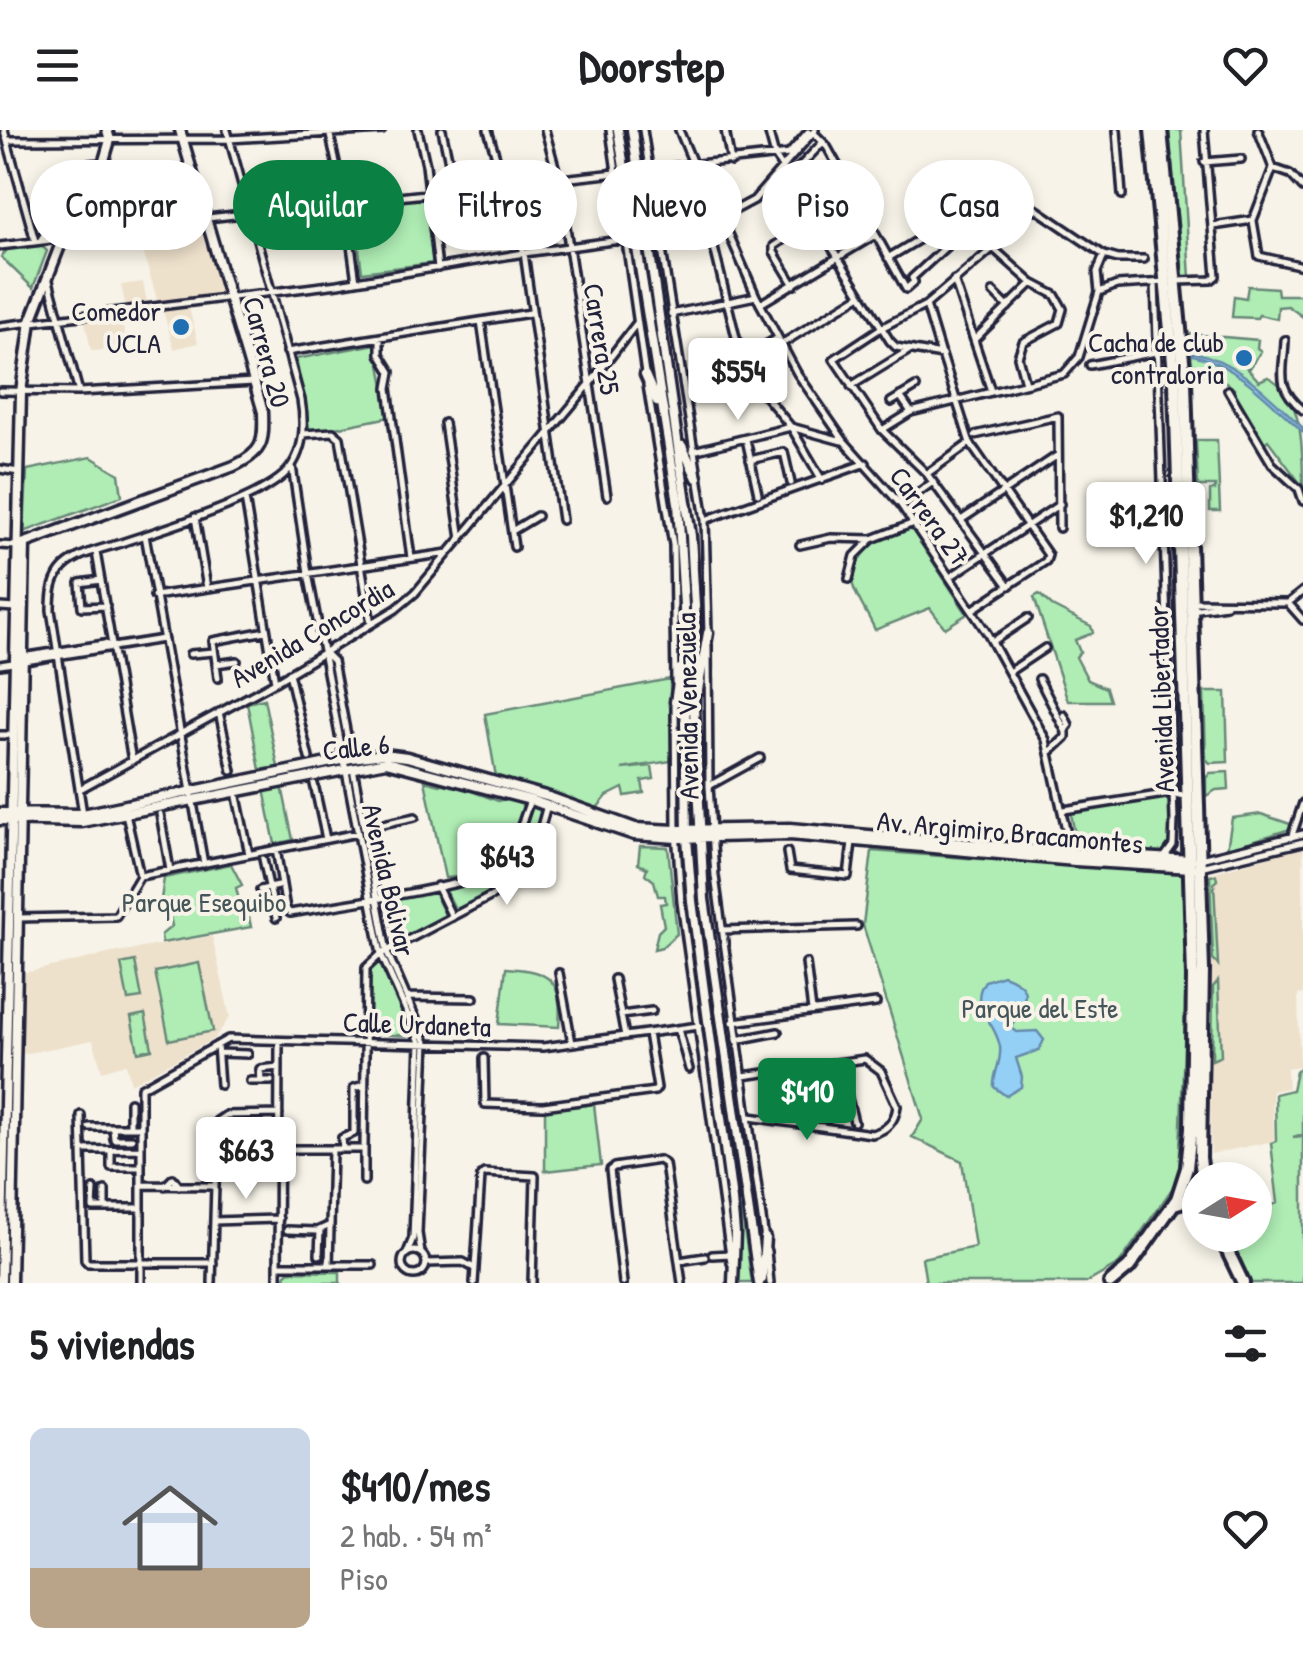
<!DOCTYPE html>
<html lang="es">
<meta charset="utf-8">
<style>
body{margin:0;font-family:"Patrick Hand",sans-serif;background:#f2f2f2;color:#202124;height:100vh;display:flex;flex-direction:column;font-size:38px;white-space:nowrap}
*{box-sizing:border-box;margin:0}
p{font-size:32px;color:#757577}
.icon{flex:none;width:55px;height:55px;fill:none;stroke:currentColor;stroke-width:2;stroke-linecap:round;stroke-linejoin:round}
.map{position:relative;height:1153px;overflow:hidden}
.drawer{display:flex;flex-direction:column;background:#fff;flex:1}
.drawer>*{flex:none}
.hud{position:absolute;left:30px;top:30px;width:1245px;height:90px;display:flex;gap:20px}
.needle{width:65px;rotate:79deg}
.buttons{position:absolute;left:1182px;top:1032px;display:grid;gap:20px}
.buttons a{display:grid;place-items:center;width:90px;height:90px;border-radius:50%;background:#fff;box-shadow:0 5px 15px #0003;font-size:50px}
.price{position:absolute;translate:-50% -85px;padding:0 22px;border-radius:10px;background:#fff;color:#222;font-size:32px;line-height:65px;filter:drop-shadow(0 2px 5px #0008)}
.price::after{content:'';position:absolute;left:50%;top:60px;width:30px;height:22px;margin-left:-15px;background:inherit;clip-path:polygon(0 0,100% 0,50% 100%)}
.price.current{background:#0b8043;color:#fff}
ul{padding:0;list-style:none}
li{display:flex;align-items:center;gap:30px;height:250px;padding:0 30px}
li+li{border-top:2px solid #e0e0e0}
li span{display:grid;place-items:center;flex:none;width:280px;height:200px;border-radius:15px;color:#555}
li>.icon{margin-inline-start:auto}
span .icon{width:120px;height:120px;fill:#fffc;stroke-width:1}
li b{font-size:42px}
h2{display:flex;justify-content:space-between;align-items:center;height:120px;padding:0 30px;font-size:42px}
.chip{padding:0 35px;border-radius:45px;background:#fff;box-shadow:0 5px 15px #0003;font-size:35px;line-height:90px}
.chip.current{background:#0b8043;color:#fff}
header{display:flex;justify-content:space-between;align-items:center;height:130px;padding:0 30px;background:#fff;font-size:45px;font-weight:700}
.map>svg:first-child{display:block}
.built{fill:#eee1cc}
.green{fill:#afedb4;stroke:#688878;stroke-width:2.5}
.water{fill:#94d0f5;stroke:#668aab;stroke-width:2.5}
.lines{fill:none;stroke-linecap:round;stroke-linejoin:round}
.minor-casing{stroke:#22223b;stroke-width:12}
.tertiary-casing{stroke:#22223b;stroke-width:15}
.primary-casing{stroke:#22223b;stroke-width:18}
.minor{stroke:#f7f3e8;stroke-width:5}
.tertiary{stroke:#f7f3e8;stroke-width:8}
.primary{stroke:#f7f3e8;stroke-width:10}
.poi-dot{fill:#1f6fb2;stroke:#f7f3e8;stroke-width:4}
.labels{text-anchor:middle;stroke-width:8;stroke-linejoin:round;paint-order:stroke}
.poi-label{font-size:28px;fill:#22223b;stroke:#f7f3e8;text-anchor:end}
.street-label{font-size:28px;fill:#22223b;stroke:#f7f3e8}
.park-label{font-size:28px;fill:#455559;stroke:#f7f3e8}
</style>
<header><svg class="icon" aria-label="menu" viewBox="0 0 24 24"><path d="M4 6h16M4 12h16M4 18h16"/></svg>Doorstep<svg class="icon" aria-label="heart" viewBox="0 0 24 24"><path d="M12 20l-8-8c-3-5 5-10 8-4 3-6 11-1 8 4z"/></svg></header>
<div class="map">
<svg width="1303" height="1153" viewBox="0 0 1303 1153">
<rect width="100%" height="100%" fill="#f7f3e8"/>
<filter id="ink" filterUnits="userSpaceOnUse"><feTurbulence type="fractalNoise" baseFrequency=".01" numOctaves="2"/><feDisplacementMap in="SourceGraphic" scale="20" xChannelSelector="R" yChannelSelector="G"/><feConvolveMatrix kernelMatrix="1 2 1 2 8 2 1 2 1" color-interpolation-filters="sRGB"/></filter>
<g filter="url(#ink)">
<path class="built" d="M202 96 222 165 158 173 138 104Z
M143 152 147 172 126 177 121 155Z
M189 178 198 213 174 219 163 181Z
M119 183 129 219 91 221 84 186Z
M1303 717V864L1298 865 1300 936 1287 938 1288 958 1272 961 1274 1011 1211 1024 1208 744Z
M212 806 230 887 214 909 131 954 126 934 102 941 93 910 19 925 20 844 112 823Z"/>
<path class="green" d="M1169 0H1181L1190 148 1183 147Z
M425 69 433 133 362 142 353 76Z
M40 114 47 121 33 158 1 127 8 119Z
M1248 156 1277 158 1278 165H1303V187L1288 176 1278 177 1277 189 1259 185 1257 188 1232 187 1234 166 1246 168Z
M1189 204 1258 210 1257 218 1261 221 1250 238 1246 237 1259 251 1268 247C1303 264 1303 319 1303 357L1268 310 1262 315 1232 262 1234 259 1221 248 1193 243Z
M376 214 390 287 310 303 296 229Z
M1196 310H1217L1220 381H1210V360H1215V356H1198Z
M91 327 119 344 122 366 24 402 27 340Z
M911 398 967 484 945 498 930 478 875 500C869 485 852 462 851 447 849 418 890 406 911 398Z
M1039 464 1052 476 1091 496 1093 503 1075 510 1080 522 1076 527 1088 550 1106 558 1110 571H1068L1034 467Z
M670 549 671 631 622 639 652 636 654 649 642 651 644 663 625 666 623 658 607 666 597 678 496 647 485 584Z
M1204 562H1226L1228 632 1210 633 1206 629Z
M264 569 278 637 260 640 247 573Z
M1228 642 1229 659 1216 660 1206 666V648L1210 643Z
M425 651 440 655 447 652 498 671 508 668 524 674C508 729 509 744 445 748Z
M282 656 293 710 275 714 264 659Z
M1167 666C1173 684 1176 706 1163 722L1081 719 1077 716 1071 683Z
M532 677 541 681C536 699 533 720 525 737 517 753 473 775 456 781L445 758C514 741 512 747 532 677Z
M1261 684 1290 694V699L1227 719 1232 688Z
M640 716 668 717 677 804 662 817 654 819 658 802 664 796 660 774 666 773 665 766H658L654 751 645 744 647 738 638 734Z
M872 721 1183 744 1186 862 1179 1049 1119 1134 1086 1153H926L922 1128 975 1117 962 1031 912 1007 923 989 863 795Z
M231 734 242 755 236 758 241 778 247 777 251 797 162 813 161 805 172 796 169 781 160 777 164 748Z
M1216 745 1217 750 1214 753 1218 835 1213 830 1210 746Z
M433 760 447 789 395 813 387 770Z
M135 831 142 868 128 870 121 834Z
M380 831 414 902 412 906 371 904 368 843Z
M199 833 213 901 169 910 155 842Z
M506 838C550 841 563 849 559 897L499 894Z
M1218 851 1221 926 1212 930 1213 857Z
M145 884 152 919 138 922 131 887Z
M1303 935V1004L1293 1007 1303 1006V1153H1251L1230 1105H1255V1080L1278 1073 1271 1013 1276 1011 1275 964 1292 960 1296 942Z
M594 974 601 1035 545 1041V980Z
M741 1077 752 1153H737Z
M290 1141 340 1142V1153H284L286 1144Z"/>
<path class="water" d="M1193 222C1238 231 1271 267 1303 298V302C1270 272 1238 235 1193 225Z
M1003 845C1045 860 1014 878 1012 898L1017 902 1037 901 1044 910 1039 920 1016 928 1022 947 1021 957 1006 966 994 957C993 943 1002 932 1000 917 996 890 967 877 985 851Z"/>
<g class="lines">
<defs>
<path id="minor" d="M4 0 35 111
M418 0 426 35 438 138
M442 0 455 60
M488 0 524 123 562 390
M545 0 559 51 607 366
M610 0 645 244
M643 0 705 390 708 504
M679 0 694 36 744 240 791 297 822 350
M725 0 731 32
M768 0 775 26 890 211 896 217 942 225 970 313 1048 425 1046 431 972 480
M1117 0 1122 65
M329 1 345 73 356 151
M813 2 826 15 906 159 914 152 912 148 962 102V97L954 88
M8 10 229 9 382 0
M1204 32 1241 29
M1273 38 1290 44 1303 58
M789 48 823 12
M828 51 844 69
M1019 59 1027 73 1104 125 1097 142 1099 162
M207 88 789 24 808 2
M722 88 756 166 797 243 844 311 901 375 987 503 1046 610 1071 722
M1253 91 1259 126 1303 136
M1213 96 1253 90 1273 38 1258 0
M40 111 86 37 89 34 101 33
M0 116 136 100
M1104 125 1118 129H1144
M888 128 948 92 990 61 992 57 984 35
M48 147 79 262
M954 150 991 261
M1177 151 1211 150 1216 146 1204 0
M1155 153 1174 690 1173 715 1163 729
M794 155 774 122V116L853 63
M993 162 1008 177
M760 174 875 105
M926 175 941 225
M671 184 756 166
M481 191 514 417
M0 196 338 154 524 123 635 108 709 94 754 70 815 0
M380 208V224L391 242 388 258 411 428
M974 210 1032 153
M1285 210C1284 243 1274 255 1303 280
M783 213 861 165
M287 222 530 183
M742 228 778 208
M1090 235 1156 222
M647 255 673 415 675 552
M851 256 908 221
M1228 260 1272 334 1299 359 1303 371
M0 261 79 262 254 252
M900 266 911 282
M891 272 916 257
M444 293 461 409
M882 300 911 282 1064 244 1079 227 1099 162 1117 155 1166 152
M303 304 333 302 340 308 371 494
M975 305 1058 286 1059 398
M746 309 758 364
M693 321 791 297 842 311
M750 330 784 322 791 353
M292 336 308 443 381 824 420 912 413 1108 407 1123
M0 339 19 342
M928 343 970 313
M245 368 275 552
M901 375 933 352
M195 387 207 458
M705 390 866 333
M961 390 1058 325
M512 401 537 386
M145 405 204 734
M0 415 16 416
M800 415 831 408 872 409 914 393
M96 422 132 631
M950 447 1060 374
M849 449 855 426 872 409
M101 450 80 453 82 477 106 476
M1009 456 927 344 882 300 834 229 881 198 926 175 993 118 1032 153 1055 165 1063 179 1059 193 1023 212 1018 227 1025 253
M154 466 448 423
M1190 472 1288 473 1303 461
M1288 473 1303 490
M0 477 15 478
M1192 480 1226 475
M992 512 1028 488
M708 515 709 656 715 746 765 1110
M325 523 333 531 351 627
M190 524 214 522
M22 527 104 514 113 516
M216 534 237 531
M0 535 163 509
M1009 542 1045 518
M289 543 309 628
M218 548 213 511 266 501
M1039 549 1066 602V607L1051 621
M675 573 676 700 681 772 731 1133
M219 582 232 641
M1064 585 1069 595 1065 600
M0 605H12
M353 638 387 822 426 912 418 1103 421 1123
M314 654 326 709
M709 656 760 628
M80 659 275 552 396 479 415 463 589 255 636 194
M237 667 249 724
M1064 680 1171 663 1188 667
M83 684 51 480C51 464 52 449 64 437 79 423 102 419 121 413 159 400 269 368 290 338 304 319 305 293 301 270L227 0
M160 684 170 740
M364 698 415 687
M1291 708 1303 673
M276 719 286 779 290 783C330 776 482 755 507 736L530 670
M787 722 790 740 848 746 852 712
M263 729 276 788
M1200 729 1303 704
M1200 737 1303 712
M140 746 358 703
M437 756 452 787
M260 760 282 755
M18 788 116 786 140 746 126 684
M721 800 857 796
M806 833 812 881
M559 843 572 913
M614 849 625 906
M407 867 474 868
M621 885 652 881
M733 892 876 873
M678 899 689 939
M736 910 778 902
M217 915 220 955
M219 923 248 924
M484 928 485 974 543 976 655 961 657 958 648 903
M839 933 854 992
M788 940 789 947 805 946 811 987
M743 946 865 929 881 941 897 976C895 992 887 1000 872 1004L750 987
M250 951H261
M271 951H261L260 939 279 937
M130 972V997
M81 985 82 1020
M89 997H141
M113 997 114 1009H132
M140 1019 82 1020 85 1130 88 1133H213
M279 1019H364L366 838 381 824 507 758C533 735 538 707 547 675
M343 1019 342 1008 354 1003V958L364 955
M364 1019V1051
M111 1020V1037H140
M215 1035 279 1036
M141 1055 215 1056
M165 1056 173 1048 179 1056
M94 1059 93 1078H141
M105 1060V1078
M214 1091 279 1089
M287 1100 317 1101 328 1096
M767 1121 770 1153
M402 1133a12 12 0 1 1 24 0a12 12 0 1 1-24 0Z
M319 1125 320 1100
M712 1125 730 1124
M679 1131 705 1127
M427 1133 463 1132 474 1138
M278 1135H373
M329 1135 332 1020
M141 1153V958L228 909 543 917 699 896
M212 1153 217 991 226 985 279 984
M278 1153 279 911
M474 1153 481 1046 484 1043 535 1046 532 1153
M623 1153 610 1040 614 1037 659 1030 665 1034 682 1153"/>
<path id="tertiary" d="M618 0 678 373 684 476 687 708 692 771 732 1070 735 1103 733 1153
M632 0 691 406 695 476 694 579 704 769 759 1153
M645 245 657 272
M682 316 697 348
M20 415 234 336C263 322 264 313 263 282L180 0
M698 560 708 503
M675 572 680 539
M0 683 83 684 351 628 384 624 407 627 549 667 635 698 676 700 790 698 1071 723 1191 730
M0 690 82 692 386 632 530 670 634 705 677 708 790 705 1075 731 1192 738
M762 1149 765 1108
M1 1153 21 262 31 191 63 108 98 51 110 10 107 0
M11 1153 25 413"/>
<path id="primary" d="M1161 0 1185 251 1203 840 1200 1028 1203 1050
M1174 1074 1190 1069 1200 1075
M1220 1105 1243 1153
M1110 1153 1129 1137 1177 1069 1187 1038 1191 999 1193 847 1175 253 1151 0"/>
</defs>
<use href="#minor" class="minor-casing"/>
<use href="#tertiary" class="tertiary-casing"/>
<use href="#primary" class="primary-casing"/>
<use href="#minor" class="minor"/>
<use href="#tertiary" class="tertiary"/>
<use href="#primary" class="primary"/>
</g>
</g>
<g class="poi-dot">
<circle cx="181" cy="197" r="10"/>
<circle cx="1244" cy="228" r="10"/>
</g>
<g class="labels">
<g class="poi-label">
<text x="161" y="191">Comedor<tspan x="161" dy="32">UCLA</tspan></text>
<text x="1224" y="222">Cacha de club<tspan x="1224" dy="32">contraloria</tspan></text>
</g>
<g class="street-label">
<text transform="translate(602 209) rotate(81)" y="10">Carrera 25</text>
<text transform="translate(267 222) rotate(75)" y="10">Carrera 20</text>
<text transform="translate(930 386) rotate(54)" y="10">Carrera 27</text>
<text transform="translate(312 503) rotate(-31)" y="10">Avenida Concordia</text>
<text transform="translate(1161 569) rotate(-92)" y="10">Avenida Libertador</text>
<text transform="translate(687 576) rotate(-91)" y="10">Avenida Venezuela</text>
<text transform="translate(356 617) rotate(-6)" y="10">Calle 6</text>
<text transform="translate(1010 702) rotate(5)" y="10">Av. Argimiro Bracamontes</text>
<text transform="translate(389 750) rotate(77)" y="10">Avenida Bolivar</text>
<text transform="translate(417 894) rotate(2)" y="10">Calle Urdaneta</text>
</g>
<g class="park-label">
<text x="204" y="782">Parque Esequibo</text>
<text x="1040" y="888">Parque del Este</text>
</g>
</g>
</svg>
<div class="buttons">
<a><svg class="needle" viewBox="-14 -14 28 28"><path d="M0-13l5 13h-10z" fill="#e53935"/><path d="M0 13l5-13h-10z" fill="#757577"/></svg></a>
</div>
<b class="price" style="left:738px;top:293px">$554</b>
<b class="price" style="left:1146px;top:437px">$1,210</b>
<b class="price" style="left:507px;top:778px">$643</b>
<b class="price current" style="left:807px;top:1013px">$410</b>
<b class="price" style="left:246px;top:1072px">$663</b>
<div class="hud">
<a class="chip">Comprar</a>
<a class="chip current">Alquilar</a>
<a class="chip">Filtros</a>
<a class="chip">Nuevo</a>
<a class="chip">Piso</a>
<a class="chip">Casa</a>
</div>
</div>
<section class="drawer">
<h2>5 viviendas<svg class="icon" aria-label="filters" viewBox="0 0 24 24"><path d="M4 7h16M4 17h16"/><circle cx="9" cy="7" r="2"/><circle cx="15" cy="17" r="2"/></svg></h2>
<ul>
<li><span style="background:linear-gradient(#c9d6e8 70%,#b9a48a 0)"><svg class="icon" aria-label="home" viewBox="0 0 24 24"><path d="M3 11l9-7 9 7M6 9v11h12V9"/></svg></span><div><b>$410/mes</b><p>2 hab. · 54 m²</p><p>Piso</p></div><svg class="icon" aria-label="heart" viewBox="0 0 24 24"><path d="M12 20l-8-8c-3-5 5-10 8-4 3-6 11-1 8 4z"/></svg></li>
</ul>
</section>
